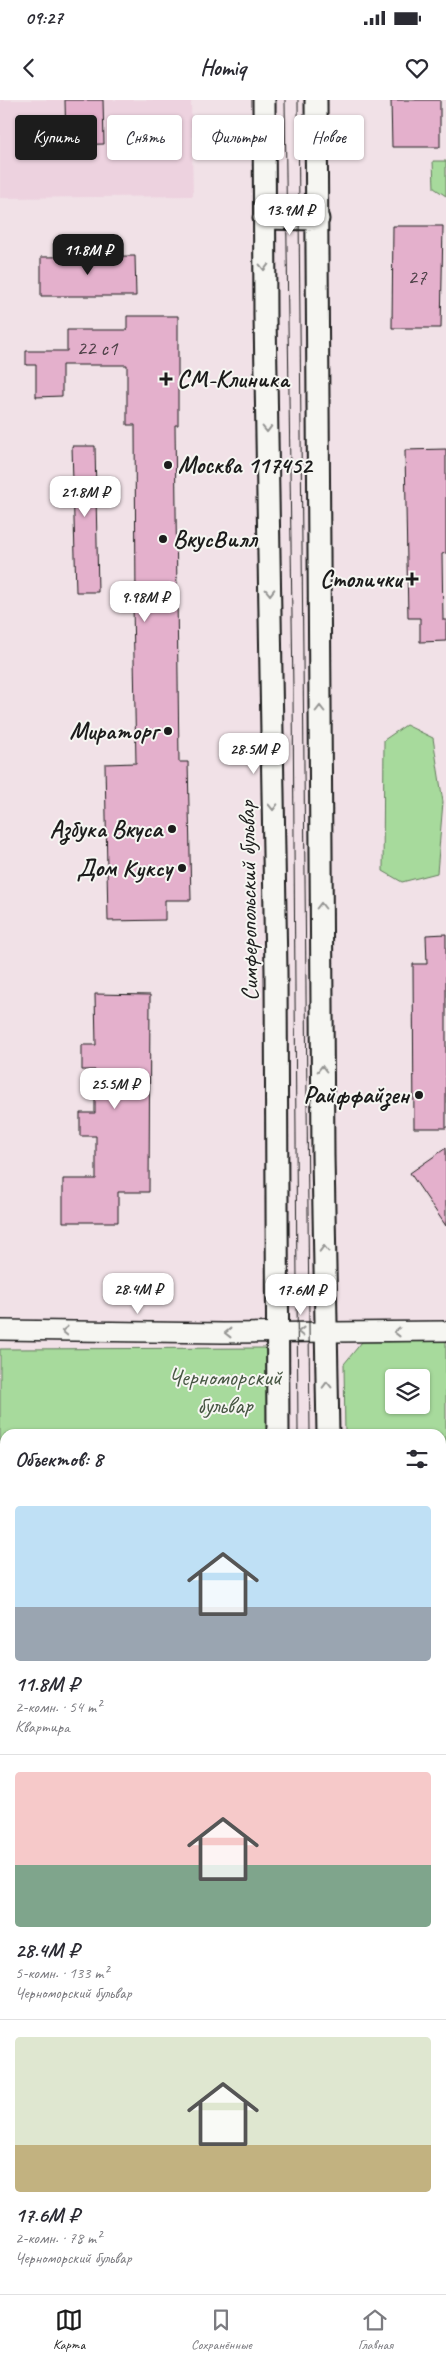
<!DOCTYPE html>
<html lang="ru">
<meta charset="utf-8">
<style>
body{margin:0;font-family:Caveat,sans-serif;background:#f7f7f7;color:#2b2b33;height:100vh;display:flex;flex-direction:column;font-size:19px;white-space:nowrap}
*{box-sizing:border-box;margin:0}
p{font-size:16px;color:#7c7c81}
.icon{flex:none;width:28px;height:28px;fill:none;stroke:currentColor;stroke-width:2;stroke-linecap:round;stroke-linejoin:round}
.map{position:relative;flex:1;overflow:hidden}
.side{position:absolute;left:0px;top:1329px;width:446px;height:866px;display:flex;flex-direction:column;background:#fff;border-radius:15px 15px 0 0;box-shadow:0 1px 4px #0004}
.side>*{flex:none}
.hud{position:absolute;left:15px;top:15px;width:416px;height:45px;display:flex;gap:10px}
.buttons{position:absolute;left:385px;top:1269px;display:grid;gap:10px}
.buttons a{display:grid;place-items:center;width:45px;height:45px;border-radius:5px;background:#fff;box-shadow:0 1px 4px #0004;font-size:25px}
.price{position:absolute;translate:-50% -42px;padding:0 11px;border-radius:10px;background:#fff;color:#222;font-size:16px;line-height:32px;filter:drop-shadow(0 1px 2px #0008)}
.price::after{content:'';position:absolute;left:50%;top:30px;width:15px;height:11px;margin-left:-8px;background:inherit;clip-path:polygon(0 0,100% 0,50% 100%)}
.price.active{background:#1c1c1c;color:#fff}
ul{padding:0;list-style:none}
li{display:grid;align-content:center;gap:10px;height:265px;padding:0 15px}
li+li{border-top:1px solid #e1e1e2}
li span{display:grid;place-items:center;height:155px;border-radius:5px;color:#555}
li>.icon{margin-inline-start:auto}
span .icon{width:90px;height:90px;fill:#fffc;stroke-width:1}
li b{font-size:21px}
h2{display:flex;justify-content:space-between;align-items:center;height:60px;padding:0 15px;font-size:21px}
.chip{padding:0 18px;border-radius:5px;background:#fff;box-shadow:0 1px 4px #0004;font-size:18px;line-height:45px}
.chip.active{background:#1c1c1c;color:#fff}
.status{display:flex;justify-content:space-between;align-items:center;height:35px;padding:0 25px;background:#fff;direction:ltr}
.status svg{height:14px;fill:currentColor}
header{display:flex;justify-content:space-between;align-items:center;height:65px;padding:0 15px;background:#fff;font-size:22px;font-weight:700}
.tab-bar{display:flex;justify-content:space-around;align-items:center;height:70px;border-top:1px solid #e1e1e2;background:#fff;font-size:14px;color:#7c7c81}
.tab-bar a{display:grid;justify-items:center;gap:2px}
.tab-bar .active{color:#1c1c1c}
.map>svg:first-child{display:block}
.built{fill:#edd2df}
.green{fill:#a7da9c;stroke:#627b5c;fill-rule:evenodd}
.building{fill:#e4b0cc;stroke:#1c1c1c}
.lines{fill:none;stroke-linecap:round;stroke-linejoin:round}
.minor-casing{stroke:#1c1c1c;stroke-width:19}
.tertiary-casing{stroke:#1c1c1c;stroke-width:22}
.secondary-casing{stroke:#1c1c1c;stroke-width:25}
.minor{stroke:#f6f6f2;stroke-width:15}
.tertiary{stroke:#f6f6f2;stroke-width:19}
.secondary{stroke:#f6f6f2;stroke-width:21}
.tram{stroke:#1c1c1c;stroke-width:1}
.oneway{stroke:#949492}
.poi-dot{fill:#1c1c1c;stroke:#f6f6f2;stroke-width:2}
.labels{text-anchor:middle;stroke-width:4;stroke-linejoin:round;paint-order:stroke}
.number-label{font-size:21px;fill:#4e4148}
.poi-label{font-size:24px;font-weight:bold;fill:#1c1c1c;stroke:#f6f6f2;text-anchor:end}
.street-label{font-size:24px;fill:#1c1c1c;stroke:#f6f6f2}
.park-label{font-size:24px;fill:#465542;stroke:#f6f6f2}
</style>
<div class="status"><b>09:27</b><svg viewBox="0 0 49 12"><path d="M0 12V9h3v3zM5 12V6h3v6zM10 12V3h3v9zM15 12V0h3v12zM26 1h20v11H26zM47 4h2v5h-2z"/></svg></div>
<header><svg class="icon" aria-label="back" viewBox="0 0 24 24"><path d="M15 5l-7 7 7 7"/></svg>Homiq<svg class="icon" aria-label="heart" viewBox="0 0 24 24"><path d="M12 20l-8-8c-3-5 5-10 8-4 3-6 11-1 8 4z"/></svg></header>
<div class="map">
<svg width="446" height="2194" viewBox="0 0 446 2194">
<rect width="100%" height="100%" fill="#f1e1e7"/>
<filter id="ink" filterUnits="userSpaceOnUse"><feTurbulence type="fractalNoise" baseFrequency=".02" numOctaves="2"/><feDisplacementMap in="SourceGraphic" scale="10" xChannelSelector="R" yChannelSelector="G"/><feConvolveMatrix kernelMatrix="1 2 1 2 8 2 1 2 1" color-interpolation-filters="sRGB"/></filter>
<g filter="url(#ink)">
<path class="built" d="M0 0H191L193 96 0 98Z"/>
<path class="green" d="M433 61H446V96L434 88Z
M406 625 433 638 443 702 437 773 402 782 383 771 384 640Z
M446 1241V1409H441V1334H345L344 1264 362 1242ZM394 1278H421V1305H394Z
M268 1248V1334H5V1407H0V1249Z
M0 1436H5V1553H0Z"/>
<path class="building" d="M65 0H103L104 44 66 45Z
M391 0H440V47H392Z
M393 126H443L441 228H392Z
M135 156 136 196H41V157Z
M127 216H178V325H175L179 662H188L191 800H165V820L108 821 105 664 136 663 133 506H136L135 325H127V265H62V296L36 297V265H26V251H67V230H127Z
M72 346H95L98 492H76Z
M446 349V453L442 454 443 520H446V541L420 542V518H408L405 350Z
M446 834V1028H414L413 864H427L426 835Z
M95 894 150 895 149 1092H118V1122H63V1079H96V1036H80V1013H95V970H82V945H96Z
M446 1048V1126L410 1073Z"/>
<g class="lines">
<defs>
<path id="minor" d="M0 2169 5 2170
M214 2190 254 2194"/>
<path id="tertiary" d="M0 1230 223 1233 446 1231
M441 1414H446
M0 1417H5"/>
<path id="secondary" d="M264 0 265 217 276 872 278 1334
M316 0 323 1056 328 1334
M264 118 318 119
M280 2194V2190
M339 2194V2190"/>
</defs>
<use href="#minor" class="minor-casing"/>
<use href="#tertiary" class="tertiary-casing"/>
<use href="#secondary" class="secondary-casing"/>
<use href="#minor" class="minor"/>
<use href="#tertiary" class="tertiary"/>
<use href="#secondary" class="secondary"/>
<path class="tram" d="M285 0 293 591 298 1334
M298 0 310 1334
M306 2190V2194
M320 2190V2194"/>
</g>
<defs><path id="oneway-chevron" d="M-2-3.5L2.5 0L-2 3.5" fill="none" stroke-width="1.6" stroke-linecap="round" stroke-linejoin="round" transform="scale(1.25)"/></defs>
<g class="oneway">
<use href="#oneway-chevron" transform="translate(264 167) rotate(89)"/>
<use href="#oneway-chevron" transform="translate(267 329) rotate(89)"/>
<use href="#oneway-chevron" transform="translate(270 492) rotate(89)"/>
<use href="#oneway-chevron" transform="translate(320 609) rotate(-90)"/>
<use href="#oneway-chevron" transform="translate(273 707) rotate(89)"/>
<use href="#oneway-chevron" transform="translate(321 806) rotate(-90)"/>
<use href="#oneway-chevron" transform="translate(322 969) rotate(-90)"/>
<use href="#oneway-chevron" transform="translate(324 1149) rotate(-91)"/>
<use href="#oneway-chevron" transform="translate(65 1231) rotate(-179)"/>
<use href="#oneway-chevron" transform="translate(301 1232) rotate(-179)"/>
<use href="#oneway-chevron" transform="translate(397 1232) rotate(179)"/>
<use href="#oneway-chevron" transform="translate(228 1233) rotate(180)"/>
<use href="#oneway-chevron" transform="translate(327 1285) rotate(-91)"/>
</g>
</g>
<g class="poi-dot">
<path d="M163.5 271.5h5v5h5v5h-5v5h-5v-5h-5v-5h5z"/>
<circle cx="168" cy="365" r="5"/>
<circle cx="163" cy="439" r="5"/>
<path d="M409.5 471.5h5v5h5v5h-5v5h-5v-5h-5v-5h5z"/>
<circle cx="168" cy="631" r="5"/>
<circle cx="172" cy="729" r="5"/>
<circle cx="182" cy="768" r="5"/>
<circle cx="419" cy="995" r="5"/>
</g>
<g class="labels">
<g class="number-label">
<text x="417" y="184">27</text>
<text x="97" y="255">22 c1</text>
</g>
<g class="poi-label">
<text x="177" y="287" text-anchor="start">СМ-Клиника</text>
<text x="178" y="373" text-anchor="start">Москва 117452</text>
<text x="173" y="447" text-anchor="start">ВкусВилл</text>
<text x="402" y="487">Столички</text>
<text x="158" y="639">Мираторг</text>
<text x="162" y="737">Азбука Вкуса</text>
<text x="172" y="776">Дом Куксу</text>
<text x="409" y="1003">Райффайзен</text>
</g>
<g class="street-label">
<text transform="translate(248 801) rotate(-91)" y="8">Симферопольский бульвар</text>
</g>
<g class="park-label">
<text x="225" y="1285">Черноморский<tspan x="225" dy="28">бульвар</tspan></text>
</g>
</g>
</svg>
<div class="buttons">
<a><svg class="icon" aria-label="layers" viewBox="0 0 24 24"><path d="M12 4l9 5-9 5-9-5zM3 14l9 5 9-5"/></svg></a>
</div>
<b class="price" style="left:290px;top:136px">13.9M ₽</b>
<b class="price active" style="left:88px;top:176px">11.8M ₽</b>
<b class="price" style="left:85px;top:418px">21.8M ₽</b>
<b class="price" style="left:145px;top:523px">9.98M ₽</b>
<b class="price" style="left:254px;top:675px">28.5M ₽</b>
<b class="price" style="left:115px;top:1010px">25.5M ₽</b>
<b class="price" style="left:138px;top:1215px">28.4M ₽</b>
<b class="price" style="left:301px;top:1216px">17.6M ₽</b>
<div class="hud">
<a class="chip active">Купить</a>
<a class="chip">Снять</a>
<a class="chip">Фильтры</a>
<a class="chip">Новое</a>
</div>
<section class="side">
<h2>Объектов: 8<svg class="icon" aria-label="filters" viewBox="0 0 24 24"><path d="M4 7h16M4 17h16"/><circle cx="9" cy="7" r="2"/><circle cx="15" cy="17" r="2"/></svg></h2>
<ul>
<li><span style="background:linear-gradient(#bfe0f5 65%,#9aa5b1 0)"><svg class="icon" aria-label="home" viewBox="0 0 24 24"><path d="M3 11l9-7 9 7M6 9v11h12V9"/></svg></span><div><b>11.8M ₽</b><p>2-комн. · 54 m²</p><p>Квартира</p></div></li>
<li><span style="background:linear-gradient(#f6c9c9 60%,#7fa58c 0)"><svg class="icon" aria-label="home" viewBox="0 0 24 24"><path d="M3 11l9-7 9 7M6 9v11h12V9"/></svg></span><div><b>28.4M ₽</b><p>5-комн. · 133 m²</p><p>Черноморский бульвар</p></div></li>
<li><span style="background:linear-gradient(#dfe7d0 70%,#c2b280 0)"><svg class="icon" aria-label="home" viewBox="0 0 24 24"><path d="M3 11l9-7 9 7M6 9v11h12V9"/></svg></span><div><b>17.6M ₽</b><p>2-комн. · 78 m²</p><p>Черноморский бульвар</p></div></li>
</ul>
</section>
</div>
<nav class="tab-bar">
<a class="active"><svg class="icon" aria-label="map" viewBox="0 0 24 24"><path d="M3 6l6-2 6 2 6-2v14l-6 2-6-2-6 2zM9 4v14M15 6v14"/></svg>Карта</a>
<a><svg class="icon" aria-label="saved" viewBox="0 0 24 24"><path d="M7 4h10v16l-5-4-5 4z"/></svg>Сохранённые</a>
<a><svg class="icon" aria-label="home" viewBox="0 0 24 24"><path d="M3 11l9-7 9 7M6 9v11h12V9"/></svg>Главная</a>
</nav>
